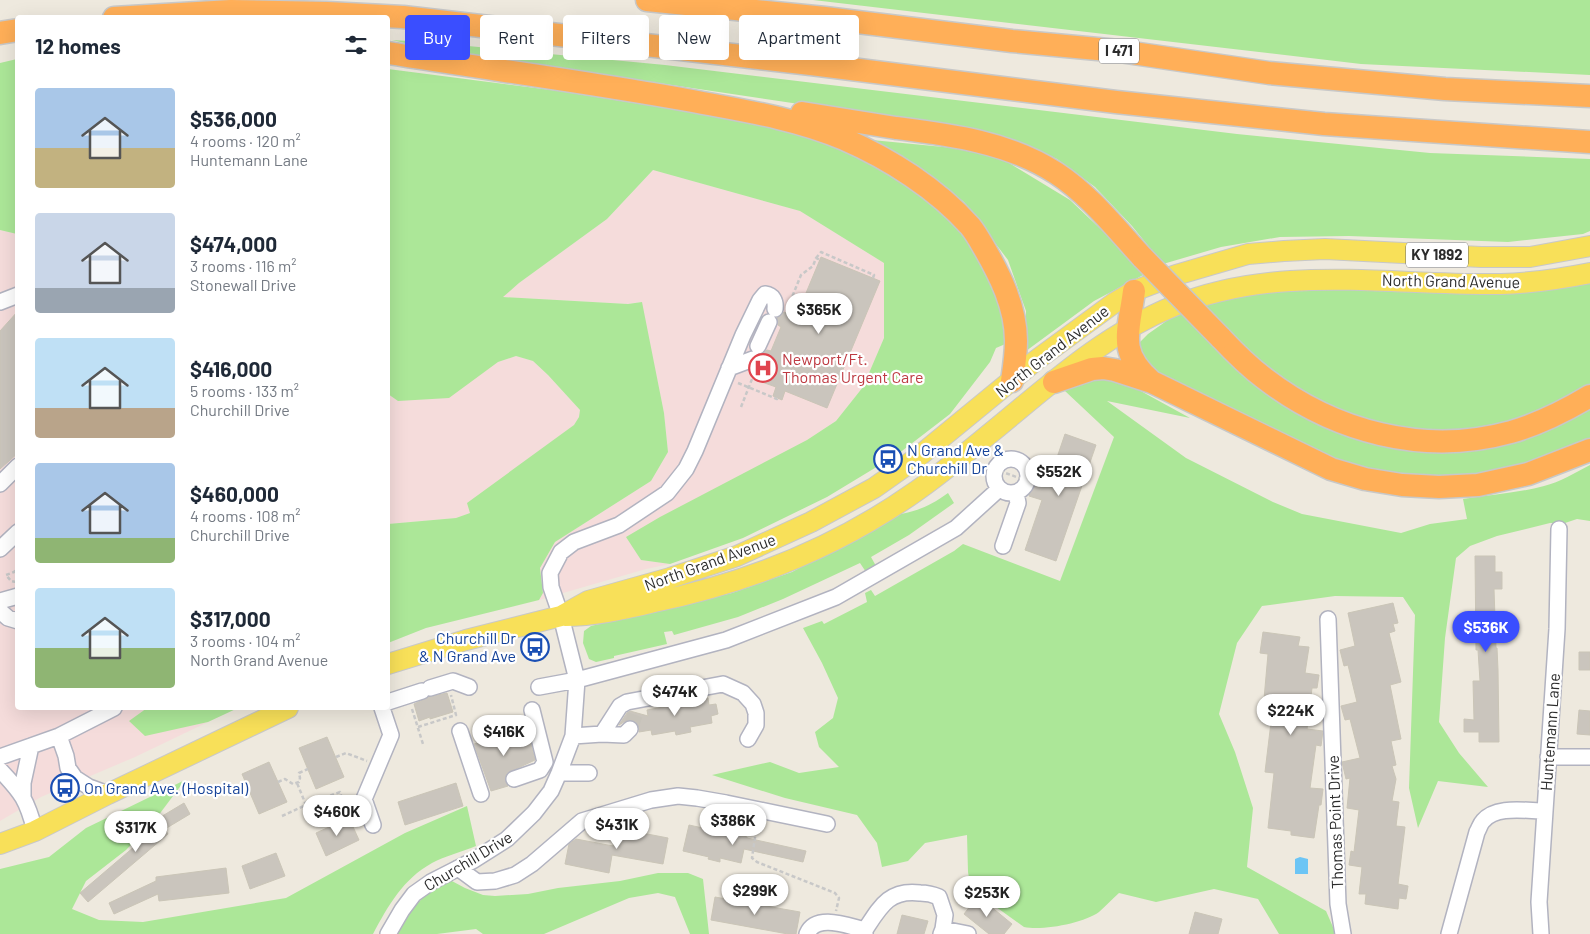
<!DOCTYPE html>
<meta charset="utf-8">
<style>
body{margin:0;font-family:Barlow,sans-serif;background:#f6f6f7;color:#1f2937;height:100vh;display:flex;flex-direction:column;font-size:19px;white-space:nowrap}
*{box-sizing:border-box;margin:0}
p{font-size:16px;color:#747a83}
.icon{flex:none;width:28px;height:28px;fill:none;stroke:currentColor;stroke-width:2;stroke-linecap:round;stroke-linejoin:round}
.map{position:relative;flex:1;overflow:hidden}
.side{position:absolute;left:15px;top:15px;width:375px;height:695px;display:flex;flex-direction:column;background:#fff;border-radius:5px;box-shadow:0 5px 20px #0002}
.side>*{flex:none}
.banner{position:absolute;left:405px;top:15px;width:475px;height:45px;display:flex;gap:10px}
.price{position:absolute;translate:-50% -42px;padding:0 11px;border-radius:18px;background:#fff;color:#222;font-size:16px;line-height:32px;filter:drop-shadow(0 1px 2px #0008)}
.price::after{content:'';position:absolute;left:50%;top:30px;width:15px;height:11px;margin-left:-8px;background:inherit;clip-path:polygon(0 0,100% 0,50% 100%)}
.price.on{background:#3a4eff;color:#fff}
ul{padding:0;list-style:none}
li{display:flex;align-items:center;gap:15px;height:125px;padding:0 20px}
li span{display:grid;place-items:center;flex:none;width:140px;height:100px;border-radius:5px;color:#555}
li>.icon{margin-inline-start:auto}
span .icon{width:60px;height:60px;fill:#fffc;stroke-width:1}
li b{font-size:21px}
h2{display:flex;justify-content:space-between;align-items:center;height:60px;padding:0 20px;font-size:21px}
.chip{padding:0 18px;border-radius:5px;background:#fff;box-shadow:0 5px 20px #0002;font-size:18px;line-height:45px}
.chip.on{background:#3a4eff;color:#fff}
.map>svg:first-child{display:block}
.medical{fill:#f5dcdb}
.green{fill:#ace798}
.water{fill:#6cc5f5}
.building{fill:#cac5bd;stroke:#cac5b7}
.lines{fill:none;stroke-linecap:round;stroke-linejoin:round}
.minor-tunnel{stroke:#c7c3ba;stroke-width:15;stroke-dasharray:15 8;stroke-linecap:butt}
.minor-casing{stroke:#b2b3c0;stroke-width:18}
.major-casing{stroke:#c8c8c8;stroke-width:22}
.highway-casing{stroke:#c8c8c8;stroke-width:25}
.path{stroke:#c8c8c8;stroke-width:2.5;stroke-dasharray:4 2.5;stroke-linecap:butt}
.minor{stroke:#fff;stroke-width:15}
.major{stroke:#f8e059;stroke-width:20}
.highway{stroke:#ffaf58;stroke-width:22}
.highway-bridge-casing{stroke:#c8c8c8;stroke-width:25;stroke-linecap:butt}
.highway-bridge{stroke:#ffaf58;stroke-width:22}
.labels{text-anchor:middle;stroke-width:4.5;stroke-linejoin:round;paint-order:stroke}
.shield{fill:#fff;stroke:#6b6b6b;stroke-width:1}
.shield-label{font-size:15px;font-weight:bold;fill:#2c2c2c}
.street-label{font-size:16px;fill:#2c2c2c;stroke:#fff}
.health-label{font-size:16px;fill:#be3a42;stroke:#fff;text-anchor:start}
.transit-label{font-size:16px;fill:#164399;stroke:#fff;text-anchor:start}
</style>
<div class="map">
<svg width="1590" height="934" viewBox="0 0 1590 934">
<rect width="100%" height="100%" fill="#eee9de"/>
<path class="medical" d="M653 170 800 211 884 263V338L863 387 836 421 637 553 641 560 670 564 646 569 539 600 543 593 540 568 555 542 651 481 668 452 664 413 641 302 628 304 502 297 519 283 607 219Z
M0 230 18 234V708H147L130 721 145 735 208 722 135 757 41 797 0 821Z
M516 356 533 361 548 375 580 410 579 417 574 425 470 513 456 518 388 524V394L398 401 481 374 498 362Z"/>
<path class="green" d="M813 0H1590V75L1361 64Z
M392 40 426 42 665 65 1237 134 1430 153 1590 159V231L1583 234 1508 242 1349 236 1280 237 1221 247 1163 264 1132 226 1095 187 1057 159 1024 144 967 129 638 80 455 55Z
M17 59H18L17 234 0 230V63Z
M388 69 559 91 740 120 817 139 887 171 927 197 957 225 994 281 1010 342 996 348 990 362 950 414 898 454 827 497 743 538 670 564 641 560 626 537 660 517 807 440 836 421 863 387 884 338V263L800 211 653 170 607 219 519 283 503 297 628 304 642 302 664 413 668 452 651 481 555 542 540 568 543 593 539 600 426 628 388 643V524L456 518 470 513 467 503 574 425 579 417 580 410 548 375 533 361 516 356 498 362 449 398 398 401 388 394Z
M872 140 974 150 1009 163 1070 200 1147 273 1094 301 1026 351V311L1008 260 964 202 926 172Z
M1590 283V386L1522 419 1455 431 1411 430 1362 421 1313 399 1275 376 1200 305 1217 299 1324 285 1493 294 1533 292Z
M1182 310 1237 366 1279 403 1328 427 1413 448 1590 408V443L1500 474 1447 479 1394 477 1333 463 1197 394 1150 368 1140 355 1139 343 1148 334Z
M1117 378 1190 418 1107 401 1186 458 1273 502 1302 514 1401 533 1430 524 1467 519 1463 499C1490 495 1518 493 1544 486 1560 482 1575 473 1590 465V521L1577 519 1565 523H1550L1497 536 1470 546 1456 558 1445 638 1439 722 1459 753 1488 787 1438 781 1418 828 1409 788 1415 615 1403 597 1335 596 1262 606 1237 643 1219 714 1235 752 1253 808 1247 867 1326 911 1336 934H1279L1258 899 1214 889 1156 902 1119 893C1112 899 1106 906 1099 912 1084 923 1043 931 1024 927L971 889 968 872 967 835 925 843 908 861 882 867 877 843 857 815 785 798 712 775 770 762 799 773 839 767 819 747 815 732 833 718 838 698 822 663 803 628 822 621 824 624 867 602 865 593 871 590 875 596 954 551 963 544 1060 581 1114 437 1065 391 1085 380Z
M948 493 954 503 909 535 871 557 876 566 866 572 860 563 783 599 738 617 674 635 672 631 664 632 667 644 614 656V658L596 662 589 659 583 643 584 631 591 626 732 593 792 572 901 514C921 510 931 505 948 493Z
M147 708H238L208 722 145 736 129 721Z
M185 780 155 820 126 850 86 881 72 909 99 920 143 922 286 898 405 833 467 806 476 846C461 852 445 856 432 863 403 879 388 906 373 934H0V869L49 857 86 828Z
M658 873H688L703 879 709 934H690L675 897 658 893 629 898 544 934H483L476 929 437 934H397C409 912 425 889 450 880L465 888 483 895 495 896 528 894 558 888 620 881Z"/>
<path class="water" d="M1300 857 1308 859V874H1295V859Z"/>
<path class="building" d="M821 257 880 281 827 408 785 391 782 400 773 396 776 387 759 381 756 374 762 361 761 355 767 350 771 351 781 327 778 325 777 318 784 312 796 317Z
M18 311V453L0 469V331Z
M1065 434 1096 445 1056 561 1025 550 1042 500 1029 496 1034 479 1048 484Z
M1475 556H1495V572H1502V589H1494L1496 648H1497L1498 670 1499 742H1479V732H1464V719L1474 720 1473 681H1480L1478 650H1476Z
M1393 603 1398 623 1393 624 1395 631 1389 633 1401 682 1390 685 1401 739 1391 741 1396 765 1392 766 1396 779 1392 801 1399 802 1396 826 1405 827 1398 884 1408 886 1406 899 1399 898 1398 909 1365 904 1366 894H1359L1362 867 1349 865 1351 851 1354 852 1359 810 1347 808 1350 778 1346 779 1342 762 1360 758 1350 719 1345 720 1341 706 1357 702 1348 665 1344 666 1340 650 1355 646 1348 613Z
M1263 632 1300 637 1298 646 1309 647 1305 673 1319 675 1317 688H1312L1307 729 1323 731 1321 746 1316 745 1310 788 1323 789 1321 805H1319L1314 838 1291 835V831L1268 828 1274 773 1265 772 1272 714 1260 713 1262 698 1264 699 1268 654 1260 653Z
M1579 652H1590V670H1579Z
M447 693 453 712 430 719V717L419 721 414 704 429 697Z
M708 698 709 705 716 704 718 714 711 716 712 723 690 727 691 732 676 735 675 731 652 735 651 730 639 732V726L632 720H627L619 725 627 713 630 711 648 716 647 710 669 706V704Z
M1579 710 1590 711V735L1577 734Z
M527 729 535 760 507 773 505 778 508 786 491 791 474 744Z
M327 737 344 777 316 789 299 748Z
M269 762 287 802 259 814 242 774Z
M456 783 463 806 405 825 398 802Z
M184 803 190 814 165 829 168 834 88 902 80 893 162 823 164 827 159 818Z
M349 818 359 840 326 856 316 833Z
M689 825 712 830 713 826 728 829 727 832 747 837V838L806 851 803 862 744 849 741 863 720 858V862L708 859 709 857 683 851Z
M616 828 668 838 663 864 612 855 609 873 565 864 569 844 576 839 613 846Z
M276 853 285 876 250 889 242 866Z
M226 868 229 893 159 901 158 894 114 914 109 903 156 881V877Z
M978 896 1012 924 1004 934H989L964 914Z
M715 897 800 912 796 934H788L711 920Z
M1195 912 1222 919 1218 934H1189Z
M902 915 928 921 924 934H897Z"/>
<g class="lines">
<path class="minor-tunnel" d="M630 729 636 713"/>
<defs>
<path id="minor" d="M0 302 18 295
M758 346 769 322
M729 368 753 359
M994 476a17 17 0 1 1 34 0a17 17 0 1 1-34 0Z
M0 484 18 466
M1003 546 1018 503 1016 493
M0 549 18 532
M0 601 18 596
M0 611 8 618 18 621
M1328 619 1338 904 1343 934
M539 687 577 680 726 640 836 597 956 528 999 489
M430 688 453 681 469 687
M388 702 422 691
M460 731 481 794
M602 734 624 735 630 729
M59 736 66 756 68 768 75 778 89 787 108 794
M573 736 602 734 620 706 627 702 723 684 743 693 753 704 756 713V725L748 739
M0 757 59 736 114 708
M1548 757H1590
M0 770C22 793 27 800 35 831
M559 773H589
M514 779 540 770 545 762 532 710
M23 796V783L31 746
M373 825 364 799 391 735 382 708
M458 868 477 882 495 881 515 875 532 864 582 821 651 800 678 796 697 798 726 803 827 824
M388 934 402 910 414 894 431 882 474 860 507 839 534 813 551 791 559 773 573 736 577 680 561 616 551 587 550 573 561 552 574 542 619 525 667 493 686 469 695 451 743 335 760 300 765 294C773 295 776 301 775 309
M807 934C816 913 848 926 865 930
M865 934V930C880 907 889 889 920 893 927 893 932 894 939 897L945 915 943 929
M941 934 943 929 968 934
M1449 934 1477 832C1479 829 1480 824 1483 821 1496 805 1526 811 1545 811
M1541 934 1539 902 1557 629 1559 529"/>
<path id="major" d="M565 616C595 616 624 609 654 602 746 583 837 547 915 492 938 476 960 458 982 440 1043 391 1100 336 1174 306 1279 263 1391 286 1501 284 1531 283 1560 279 1590 273
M388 664 466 640 561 616 588 601 670 578 737 556 811 522 874 488 918 457 1035 361 1114 303 1134 291 1176 275 1248 254 1284 251 1325 249 1481 257H1530L1590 246
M0 844 35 831 108 794 288 708"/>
<path id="highway" d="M647 0 825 18 1012 41 1119 51 1269 73 1445 89 1590 96
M114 18 231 11 327 13 403 17 811 64 1116 102 1324 124 1590 142
M0 33 18 30
M388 53C487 69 588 82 687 100 740 110 795 118 844 139 890 159 937 189 970 226 975 232 979 239 983 246 1000 275 1016 307 1016 341 1016 354 1014 368 1012 381
M802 113C833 118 864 123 896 128 951 135 1008 142 1056 173 1090 195 1116 229 1143 258
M1134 291C1129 331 1117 352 1151 381
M1220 337C1234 352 1248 366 1264 378 1334 432 1424 456 1511 432 1539 424 1565 411 1590 396
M1054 382 1092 369 1103 368 1115 370 1152 382 1331 469 1365 479 1402 485 1439 487 1478 485 1528 474 1590 450"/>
</defs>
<use href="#minor" class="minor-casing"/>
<use href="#major" class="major-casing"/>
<use href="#highway" class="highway-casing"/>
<path class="path" d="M816 258 821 252 874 275 873 278
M790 302 801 275 813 266 816 258 820 260
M738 383 777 399 778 398
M741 407 754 374
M977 466 979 464 987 467
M1000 471 1022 479
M16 582 11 581 6 575 14 572 18 568
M412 709 423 744
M418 727 456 715 451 695
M336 757 346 753 367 761
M278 782 285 779 293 784 299 782 300 778 299 773 308 769
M306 805 340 792 345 808
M282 816 306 805 297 783
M757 824 752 858 757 862 835 893 839 898 836 911"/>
<use href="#minor" class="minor"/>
<use href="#major" class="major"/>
<use href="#highway" class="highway"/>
<defs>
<path id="highway-bridge" d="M1143 258 1220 337"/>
</defs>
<use href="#highway-bridge" class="highway-bridge-casing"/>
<use href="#highway-bridge" class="highway-bridge"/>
</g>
<defs>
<symbol id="hospital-ring" viewBox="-11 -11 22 22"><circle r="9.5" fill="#fff" stroke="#e0444e" stroke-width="1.5"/><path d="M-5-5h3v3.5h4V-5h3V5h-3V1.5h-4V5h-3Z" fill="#e0444e"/></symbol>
<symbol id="bus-ring" viewBox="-11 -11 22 22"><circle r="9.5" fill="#fff" stroke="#1a4fb4" stroke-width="1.5"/><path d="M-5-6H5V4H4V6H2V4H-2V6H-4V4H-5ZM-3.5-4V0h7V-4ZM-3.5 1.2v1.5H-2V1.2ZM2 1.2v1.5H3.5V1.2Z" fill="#1a4fb4"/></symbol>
</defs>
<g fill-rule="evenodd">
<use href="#hospital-ring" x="747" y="352" width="32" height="32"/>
<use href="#bus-ring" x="872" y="443" width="32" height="32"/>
<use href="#bus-ring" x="519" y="631" width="32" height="32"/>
<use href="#bus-ring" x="49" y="772" width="32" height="32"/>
</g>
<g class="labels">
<g class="shield">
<rect x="1099" y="38.5" width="40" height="25" rx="4"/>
<rect x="1406" y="242.5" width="62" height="25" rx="4"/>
</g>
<g class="shield-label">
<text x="1119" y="56">I 471</text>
<text x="1437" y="260">KY 1892</text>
</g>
<g class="street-label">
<text transform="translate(1451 281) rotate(1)" y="6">North Grand Avenue</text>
<text transform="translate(1052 351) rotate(-38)" y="6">North Grand Avenue</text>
<text transform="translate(710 562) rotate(-20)" y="6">North Grand Avenue</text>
<text transform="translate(1550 732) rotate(-86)" y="6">Huntemann Lane</text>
<text transform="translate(1335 822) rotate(-92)" y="6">Thomas Point Drive</text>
<text transform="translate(468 861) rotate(-31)" y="6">Churchill Drive</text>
</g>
<g class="health-label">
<text x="782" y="365">Newport/Ft.<tspan x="782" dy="18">Thomas Urgent Care</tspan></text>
</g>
<g class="transit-label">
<text x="907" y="456">N Grand Ave &amp;<tspan x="907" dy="18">Churchill Dr</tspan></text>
<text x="516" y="644" text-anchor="end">Churchill Dr<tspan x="516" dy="18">&amp; N Grand Ave</tspan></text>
<text x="84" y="794">On Grand Ave. (Hospital)</text>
</g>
</g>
</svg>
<b class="price" style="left:819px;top:335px">$365K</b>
<b class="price" style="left:1059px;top:497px">$552K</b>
<b class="price on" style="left:1486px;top:653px">$536K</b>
<b class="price" style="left:675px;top:717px">$474K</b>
<b class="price" style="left:1291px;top:736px">$224K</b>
<b class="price" style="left:504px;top:757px">$416K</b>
<b class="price" style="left:337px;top:837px">$460K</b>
<b class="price" style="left:733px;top:846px">$386K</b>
<b class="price" style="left:617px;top:850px">$431K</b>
<b class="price" style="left:136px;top:853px">$317K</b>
<b class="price" style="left:755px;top:916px">$299K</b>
<b class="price" style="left:987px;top:918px">$253K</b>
<div class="banner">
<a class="chip on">Buy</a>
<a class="chip">Rent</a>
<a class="chip">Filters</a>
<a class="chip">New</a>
<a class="chip">Apartment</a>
</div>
<section class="side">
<h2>12 homes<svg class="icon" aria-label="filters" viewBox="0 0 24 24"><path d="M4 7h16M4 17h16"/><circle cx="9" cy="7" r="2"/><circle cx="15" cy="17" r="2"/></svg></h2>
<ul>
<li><span style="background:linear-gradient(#a9c7e8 60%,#c2b280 0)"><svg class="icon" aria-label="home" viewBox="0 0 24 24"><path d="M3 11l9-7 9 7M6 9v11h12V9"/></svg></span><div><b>$536,000</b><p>4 rooms · 120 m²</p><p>Huntemann Lane</p></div></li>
<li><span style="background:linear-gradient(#c9d6e8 75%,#9aa5b1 0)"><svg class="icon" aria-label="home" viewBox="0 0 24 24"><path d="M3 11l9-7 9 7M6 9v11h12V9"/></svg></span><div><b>$474,000</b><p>3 rooms · 116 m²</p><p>Stonewall Drive</p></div></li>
<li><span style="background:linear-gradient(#bfe0f5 70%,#b9a48a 0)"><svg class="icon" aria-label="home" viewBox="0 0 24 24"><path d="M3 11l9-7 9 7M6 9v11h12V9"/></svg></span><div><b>$416,000</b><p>5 rooms · 133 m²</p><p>Churchill Drive</p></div></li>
<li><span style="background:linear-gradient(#a9c7e8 75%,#8fb573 0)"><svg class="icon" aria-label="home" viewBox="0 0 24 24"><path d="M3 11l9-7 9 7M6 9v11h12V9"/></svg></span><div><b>$460,000</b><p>4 rooms · 108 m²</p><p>Churchill Drive</p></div></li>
<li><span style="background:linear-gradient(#bfe0f5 60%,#8fb573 0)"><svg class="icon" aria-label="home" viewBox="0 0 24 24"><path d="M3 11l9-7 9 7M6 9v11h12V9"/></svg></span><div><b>$317,000</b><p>3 rooms · 104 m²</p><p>North Grand Avenue</p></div></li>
</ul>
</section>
</div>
